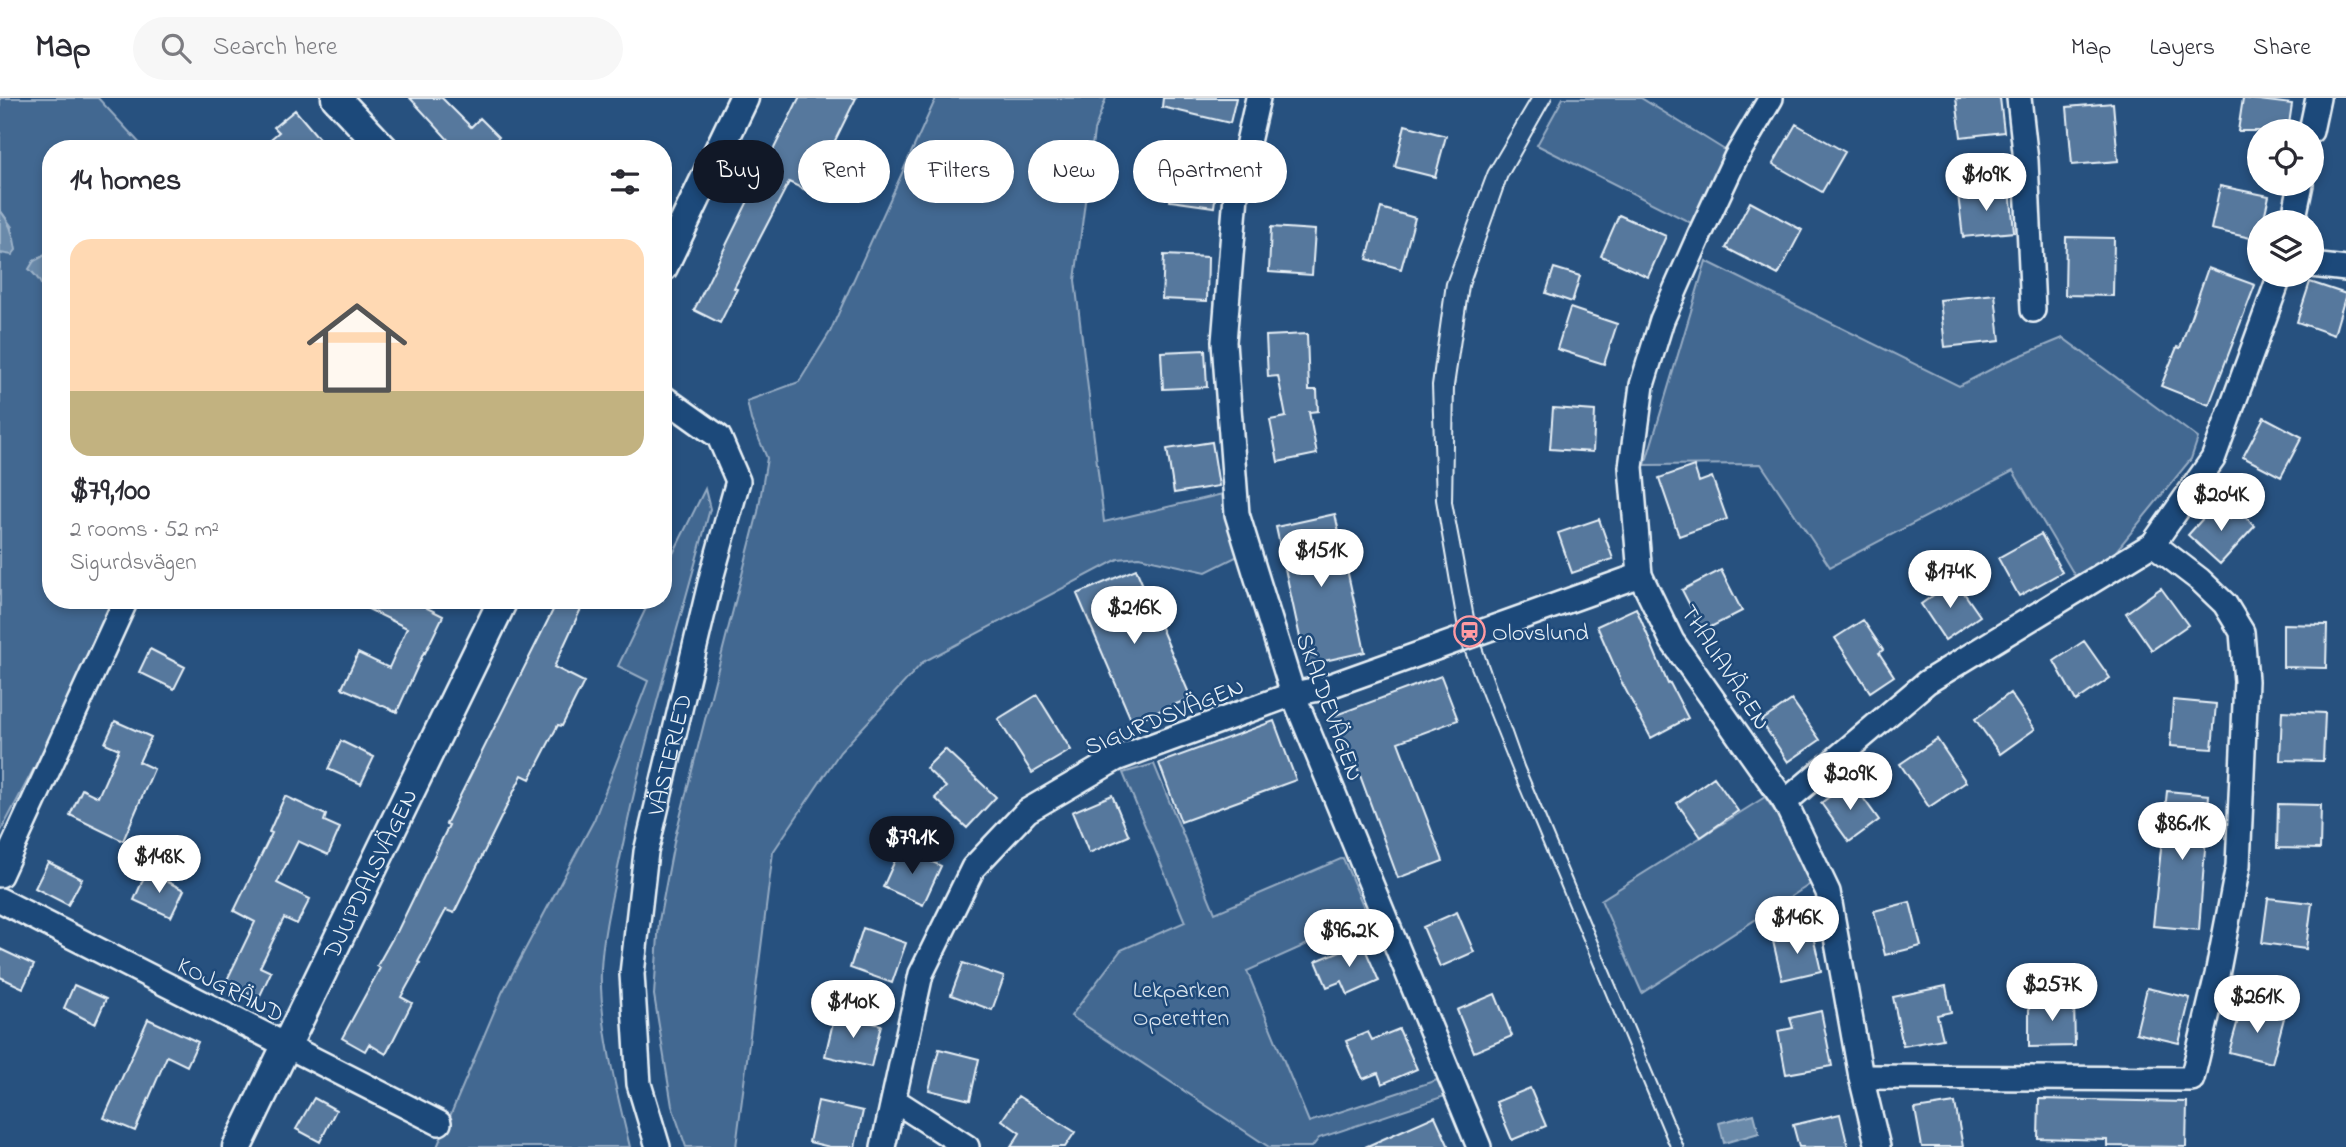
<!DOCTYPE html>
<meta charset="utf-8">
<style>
body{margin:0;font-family:"Indie Flower",sans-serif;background:#f7f7f7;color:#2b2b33;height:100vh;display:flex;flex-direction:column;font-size:26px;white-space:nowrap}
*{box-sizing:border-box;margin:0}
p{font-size:23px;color:#7c7c81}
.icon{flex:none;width:38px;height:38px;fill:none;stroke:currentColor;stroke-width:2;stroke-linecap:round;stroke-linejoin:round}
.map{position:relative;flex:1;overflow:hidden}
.drawer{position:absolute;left:42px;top:42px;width:630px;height:469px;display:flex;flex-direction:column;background:#fff;border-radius:28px;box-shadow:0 4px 10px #0003}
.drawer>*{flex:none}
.hud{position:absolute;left:693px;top:42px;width:665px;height:63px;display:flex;gap:14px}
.controls{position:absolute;left:2247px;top:21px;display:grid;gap:14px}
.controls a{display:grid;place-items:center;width:77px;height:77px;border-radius:50%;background:#fff;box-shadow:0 4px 10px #0003;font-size:35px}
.price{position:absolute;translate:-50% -60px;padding:0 16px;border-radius:24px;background:#fff;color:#222;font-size:23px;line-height:46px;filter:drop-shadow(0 2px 4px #0008)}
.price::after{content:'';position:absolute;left:50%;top:42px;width:21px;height:16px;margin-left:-10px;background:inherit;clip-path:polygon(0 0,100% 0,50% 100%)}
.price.selected{background:#111827;color:#fff}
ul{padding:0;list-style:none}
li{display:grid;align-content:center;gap:14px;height:371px;padding:0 28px}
li span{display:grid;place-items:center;height:217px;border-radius:21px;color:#555}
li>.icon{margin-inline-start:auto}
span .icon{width:126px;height:126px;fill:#fffc;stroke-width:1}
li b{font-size:30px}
h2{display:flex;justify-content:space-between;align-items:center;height:84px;padding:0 28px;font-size:30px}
.tag{padding:0 24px;border-radius:32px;background:#fff;box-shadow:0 4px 10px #0003;font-size:24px;line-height:63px}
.tag.selected{background:#111827;color:#fff}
header{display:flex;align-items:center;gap:42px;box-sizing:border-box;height:98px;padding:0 35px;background:#fff;border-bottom:2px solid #e1e1e2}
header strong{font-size:33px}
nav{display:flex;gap:38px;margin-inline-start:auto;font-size:24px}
.search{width:490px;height:63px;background:#f7f7f7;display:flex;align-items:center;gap:18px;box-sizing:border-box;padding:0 24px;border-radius:38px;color:#7c7c81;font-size:26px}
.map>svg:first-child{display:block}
.green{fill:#436891;stroke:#96acc4;stroke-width:2}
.water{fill:#6b8aaa;stroke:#9db3c9;stroke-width:2}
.building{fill:#57789d;stroke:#e8f1f8;stroke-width:2}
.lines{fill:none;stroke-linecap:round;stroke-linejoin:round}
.minor-casing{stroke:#e8f1f8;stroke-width:28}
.tertiary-casing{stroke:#e8f1f8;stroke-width:33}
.minor{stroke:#1f4a7a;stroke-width:23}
.tertiary{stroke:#1f4a7a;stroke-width:28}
.tram{stroke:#e8f1f8;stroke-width:2}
.labels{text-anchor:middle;stroke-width:5;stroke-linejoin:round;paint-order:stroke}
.poi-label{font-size:24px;fill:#e8f1f8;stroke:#1f4a7a;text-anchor:start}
.street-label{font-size:24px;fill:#e8f1f8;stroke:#1f4a7a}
.park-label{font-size:24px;fill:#d8e3ee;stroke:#1f4a7a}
</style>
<header>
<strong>Map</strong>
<div class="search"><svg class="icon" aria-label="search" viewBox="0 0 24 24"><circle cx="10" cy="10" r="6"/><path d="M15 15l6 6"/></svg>Search here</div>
<nav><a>Map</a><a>Layers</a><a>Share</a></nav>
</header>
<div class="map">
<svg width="2346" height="1049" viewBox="0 0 2346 1049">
<rect width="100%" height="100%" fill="#27517f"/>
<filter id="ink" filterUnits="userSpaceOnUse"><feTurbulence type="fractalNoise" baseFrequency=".0143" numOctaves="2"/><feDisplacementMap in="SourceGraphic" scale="14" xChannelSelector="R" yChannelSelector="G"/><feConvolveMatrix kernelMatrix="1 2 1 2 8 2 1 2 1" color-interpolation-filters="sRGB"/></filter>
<g filter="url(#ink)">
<path class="green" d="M0 0H98L145 51H51V154L34 163 51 215V502H118L93 558 0 735V155L2 156 12 129 0 112Z
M936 0H1106L1094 33 1075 182 1104 424 1227 395 1238 458 1206 474 1139 459 1118 461 923 564 840 654 773 754 736 1049H686L672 1008 654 897 659 823 675 739 758 414 767 360 751 322 747 303 799 284 830 234Z
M1563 0H1641L1728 54 1693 126 1537 47Z
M1706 163 1959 288 2005 264 2063 240 2198 340 2191 361 2112 458 2075 478 2013 373 1830 469 1761 366 1645 367Z
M705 391 710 411C680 524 645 636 622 751 614 791 603 830 601 871 599 925 617 996 630 1049H437L502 895 594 722 648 583 618 568 650 502H663V476Z
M1154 666 1215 815 1343 760 1368 819 1247 873 1309 1024 1437 982 1445 998 1319 1040 1312 1049H1269L1071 918 1121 852 1185 824 1123 675Z
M1765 699 1782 724 1812 785 1642 895 1601 802Z"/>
<path class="water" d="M0 112C10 124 14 136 16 152L12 157 0 155Z
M51 154V215C45 197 44 184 29 171L34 163Z
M1754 1016 1759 1035 1724 1045 1719 1025Z"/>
<path class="building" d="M410 0H442L471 29 480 20 499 39 489 49 491 51H450L453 47Z
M799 0H856L821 71 837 79 826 102 789 84 734 190 737 191 720 225 694 212Z
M1163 0H1236L1230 25 1162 9Z
M1956 0H2000L2004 34 1961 39Z
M2243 0 2292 6 2288 33H2238Z
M2113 5 2118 63 2072 67 2067 9Z
M295 12 328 51H259L279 34 274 29Z
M1796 26 1845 54 1822 94 1773 66Z
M1405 27 1446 38 1435 79 1395 69Z
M1176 60 1220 65 1214 109 1170 103Z
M2220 88 2269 98 2263 124H2259V142L2211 131Z
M2010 90 2014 134 1963 139 1958 96Z
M1750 104 1802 132 1778 177 1726 150Z
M1381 110 1415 120 1401 171 1367 161Z
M1619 117 1666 138 1648 179 1601 158Z
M1271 129 1315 132 1312 177 1269 174Z
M2066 139 2114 140 2113 198 2065 197Z
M1164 157 1208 159 1207 203 1162 201Z
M1554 170 1580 178 1572 204 1546 195Z
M2208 170 2255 187 2209 307 2161 288 2177 249 2180 250Z
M2310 184 2346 196 2334 237 2297 224Z
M1995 196 2000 243 1945 249 1940 202Z
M1570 210 1617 226 1604 266 1557 251Z
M1307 236 1309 292H1317L1318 313 1309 314 1317 356 1278 364 1270 322 1286 319 1278 278 1268 279 1266 238Z
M1205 252 1207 289 1163 291 1161 254Z
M1553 310 1595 313 1593 354 1550 351Z
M2264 319 2302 339 2281 379 2243 359Z
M1212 344 1219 388 1174 395 1167 351Z
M1694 368 1699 384 1712 379 1727 421 1679 438 1659 380Z
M2215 407 2230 421 2238 412 2255 428 2220 466 2188 437Z
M1335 416 1365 554 1306 567 1276 429Z
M1599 421 1613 461 1572 475 1558 435Z
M2041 436 2062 474 2019 498 1998 460Z
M1136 471 1191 600 1132 624 1077 496Z
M1721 472 1742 513 1703 533 1682 492Z
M1955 482 1980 518 1945 542 1921 506Z
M2161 490 2188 527 2152 552 2126 515Z
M350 502H430L427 510 443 518 425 555 424 554 397 614 342 590 358 555 389 570 407 530Z
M558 502H585L554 569 584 584 562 628 558 627 530 681 522 677 454 815 446 812 418 864 420 865 401 899 412 905 386 956 369 946 365 953 342 940 380 870 377 868 396 834H397L449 727 446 726Z
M1636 510 1668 586 1670 585 1688 620 1651 640 1621 583 1597 528Z
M1863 522 1883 552 1879 555 1894 578 1870 594 1835 540Z
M2283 526 2327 527 2326 570 2283 569Z
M2084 543 2110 580 2076 603 2054 563Z
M150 551 185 569 174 591 139 574Z
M1441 578 1458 622 1398 644 1443 763 1398 780 1355 664 1351 666 1333 618Z
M2010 595 2035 631 2000 656 1975 621Z
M1037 597 1071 652 1032 675 998 621Z
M1792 602 1820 642 1788 664 1761 623Z
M2173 602 2216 606 2212 651 2170 648Z
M2282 613 2325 615 2323 663 2280 662Z
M115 623 151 639 139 664 154 671 123 743 70 717 82 691 98 699 119 651 105 645Z
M1274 623 1296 682 1181 724 1159 665Z
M1937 641 1966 684 1929 709 1900 666Z
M341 643 374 659 361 686 328 671Z
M945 651 996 699 967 730 935 700 946 689 926 670Z
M1714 679 1738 713 1701 739 1677 705Z
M1851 683 1879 722 1849 744 1821 705Z
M2167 693 2209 697 2199 832 2153 828Z
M1112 697 1129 738 1089 755 1072 714Z
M285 698 326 717 324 723 340 730 328 757 298 743 277 785 310 801 297 826 284 820 260 869 271 874 259 900 226 884 255 824 234 813 272 735 269 734Z
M2278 706 2321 707 2320 751 2277 750Z
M901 749 941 768 923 807 883 789Z
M48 764 82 781 68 807 35 790Z
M145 777 163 785 164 782 184 792 171 819 134 802Z
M2268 800 2312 805 2306 851 2262 845Z
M1910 804 1921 848 1885 857 1874 813Z
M1457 814 1474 854 1440 869 1423 829Z
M863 830 906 845 892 885 850 870Z
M1812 834 1821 873 1782 882 1773 843Z
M1362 844 1379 883 1348 897 1342 883 1327 889 1316 863Z
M0 851 34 867 23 890 0 879Z
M963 865 1004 879 992 912 951 897Z
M74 887 106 901 95 926 64 910Z
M1946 888 1951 914 1937 917 1943 941 1903 948 1893 899Z
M2147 890 2190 900 2179 945 2136 935Z
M1495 896 1512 938 1474 954 1457 912Z
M2029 902H2074L2075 948 2029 949Z
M2242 908 2284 920 2272 965 2229 954Z
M1821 913 1832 968 1786 976 1778 933 1793 930 1790 920Z
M835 916 881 927 871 969 825 958Z
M148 921 198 944 187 968 167 958 135 1033 104 1020Z
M1399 931 1417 971 1382 986 1378 975 1363 981 1346 943 1368 934 1372 942Z
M939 951 979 961 970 1002 929 992Z
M1530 990 1546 1028 1512 1042 1496 1004Z
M1018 998 1075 1034 1065 1049H1011L1020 1035 1002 1022Z
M314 1000 336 1012 320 1044 296 1031Z
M2039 1001 2187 1004 2186 1049 2107 1048V1042L2038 1040Z
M818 1003 863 1013 855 1049H830L809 1044Z
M1955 1005 1963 1049H1922L1915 1011Z
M1840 1016 1848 1049H1799L1793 1027Z
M1435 1018 1449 1049H1365Z"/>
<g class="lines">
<defs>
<g id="minor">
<path d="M1258 0 1236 97 1224 244 1237 416 1293 596 1479 1049"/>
<path d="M1771 0 1736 59 1700 136 1662 222 1642 287 1631 369 1640 477 1672 543 1785 704 1828 794 1861 979 1878 1049"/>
<path d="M2019 0 2026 63 2033 212"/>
<path d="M2311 33 2318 0"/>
<path d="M2293 124 2301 86"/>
<path d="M2312 167 2346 171"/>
<path d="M1785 704 1927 584 2153 446 2213 361 2280 177"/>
<path d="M0 777 126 502"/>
<path d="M0 802 439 1025"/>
<path d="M1861 979 2192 981 2217 877 2238 768 2246 583 2242 534 2225 506 2200 482 2153 446"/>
<path d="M894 1002 967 1049"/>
<path id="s1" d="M658 1049 639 986 632 876 646 754 712 477 738 383 719 339 663 299"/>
<path d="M883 1049 921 876 973 770 1027 713 1116 661 1293 596 1324 590 1640 477"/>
</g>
<g id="tertiary">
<path d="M336 0 384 51"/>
<path d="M663 169 744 0"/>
<path id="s2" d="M237 1049 503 502"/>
</g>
</defs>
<use href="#minor" class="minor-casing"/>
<use href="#tertiary" class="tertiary-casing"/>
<use href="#minor" class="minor"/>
<use href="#tertiary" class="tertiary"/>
<path class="tram" d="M1531 0 1488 73 1446 185 1432 287 1436 402 1460 542 1512 672 1670 1049
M1552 0 1507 80 1469 188 1454 288 1452 404 1477 535 1524 668 1684 1049"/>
</g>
</g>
<defs>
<symbol id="station-ring" viewBox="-11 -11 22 22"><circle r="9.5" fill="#1f4a7a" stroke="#ff9aa2" stroke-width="1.5"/><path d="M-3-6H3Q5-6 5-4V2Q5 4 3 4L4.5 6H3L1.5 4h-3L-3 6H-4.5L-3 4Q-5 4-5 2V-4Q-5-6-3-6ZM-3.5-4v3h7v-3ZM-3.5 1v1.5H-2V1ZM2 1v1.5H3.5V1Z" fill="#ff9aa2"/></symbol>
</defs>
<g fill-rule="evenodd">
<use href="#station-ring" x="1452" y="516" width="35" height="35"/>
</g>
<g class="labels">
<g class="poi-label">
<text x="1492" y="542">Olovslund</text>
</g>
<g class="street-label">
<text transform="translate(1726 569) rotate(57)" y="8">THALIAVÄGEN</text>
<text transform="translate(1330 609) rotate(70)" y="8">SKALDEVÄGEN</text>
<text transform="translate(1164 618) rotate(-22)" y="8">SIGURDSVÄGEN</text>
<text dy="8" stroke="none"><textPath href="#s1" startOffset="399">VÄSTERLED</textPath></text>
<text dy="8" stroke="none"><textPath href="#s2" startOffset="304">DJUPDALSVÄGEN</textPath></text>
<text transform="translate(231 891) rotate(27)" y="8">KOJGRÄND</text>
</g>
<g class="park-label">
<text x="1181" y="899">Lekparken<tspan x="1181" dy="28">Operetten</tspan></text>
</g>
</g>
</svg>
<div class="controls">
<a><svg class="icon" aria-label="locate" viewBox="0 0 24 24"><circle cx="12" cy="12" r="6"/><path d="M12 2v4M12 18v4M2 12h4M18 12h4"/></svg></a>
<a><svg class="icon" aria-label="layers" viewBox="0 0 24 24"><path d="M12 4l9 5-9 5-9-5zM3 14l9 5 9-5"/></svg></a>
</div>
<b class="price" style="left:1986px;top:115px">$109K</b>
<b class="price" style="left:2221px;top:435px">$204K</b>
<b class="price" style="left:1321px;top:491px">$151K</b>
<b class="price" style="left:1950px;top:512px">$174K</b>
<b class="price" style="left:1134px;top:548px">$216K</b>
<b class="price" style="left:1850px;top:714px">$209K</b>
<b class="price" style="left:2182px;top:764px">$86.1K</b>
<b class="price selected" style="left:912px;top:778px">$79.1K</b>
<b class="price" style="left:159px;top:797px">$148K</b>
<b class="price" style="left:1797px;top:858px">$146K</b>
<b class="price" style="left:1349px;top:871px">$96.2K</b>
<b class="price" style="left:2052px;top:925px">$257K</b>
<b class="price" style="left:2257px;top:937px">$261K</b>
<b class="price" style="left:853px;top:942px">$140K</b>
<div class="hud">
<a class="tag selected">Buy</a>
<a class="tag">Rent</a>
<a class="tag">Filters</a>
<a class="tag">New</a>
<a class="tag">Apartment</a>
</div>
<section class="drawer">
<h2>14 homes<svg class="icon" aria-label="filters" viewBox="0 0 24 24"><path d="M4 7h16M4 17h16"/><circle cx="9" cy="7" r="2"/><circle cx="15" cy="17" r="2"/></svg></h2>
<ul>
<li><span style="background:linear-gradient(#ffd9b3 70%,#c2b280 0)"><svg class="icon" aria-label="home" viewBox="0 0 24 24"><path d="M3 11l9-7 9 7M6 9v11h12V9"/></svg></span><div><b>$79,100</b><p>2 rooms · 52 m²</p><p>Sigurdsvägen</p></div></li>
</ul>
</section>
</div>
